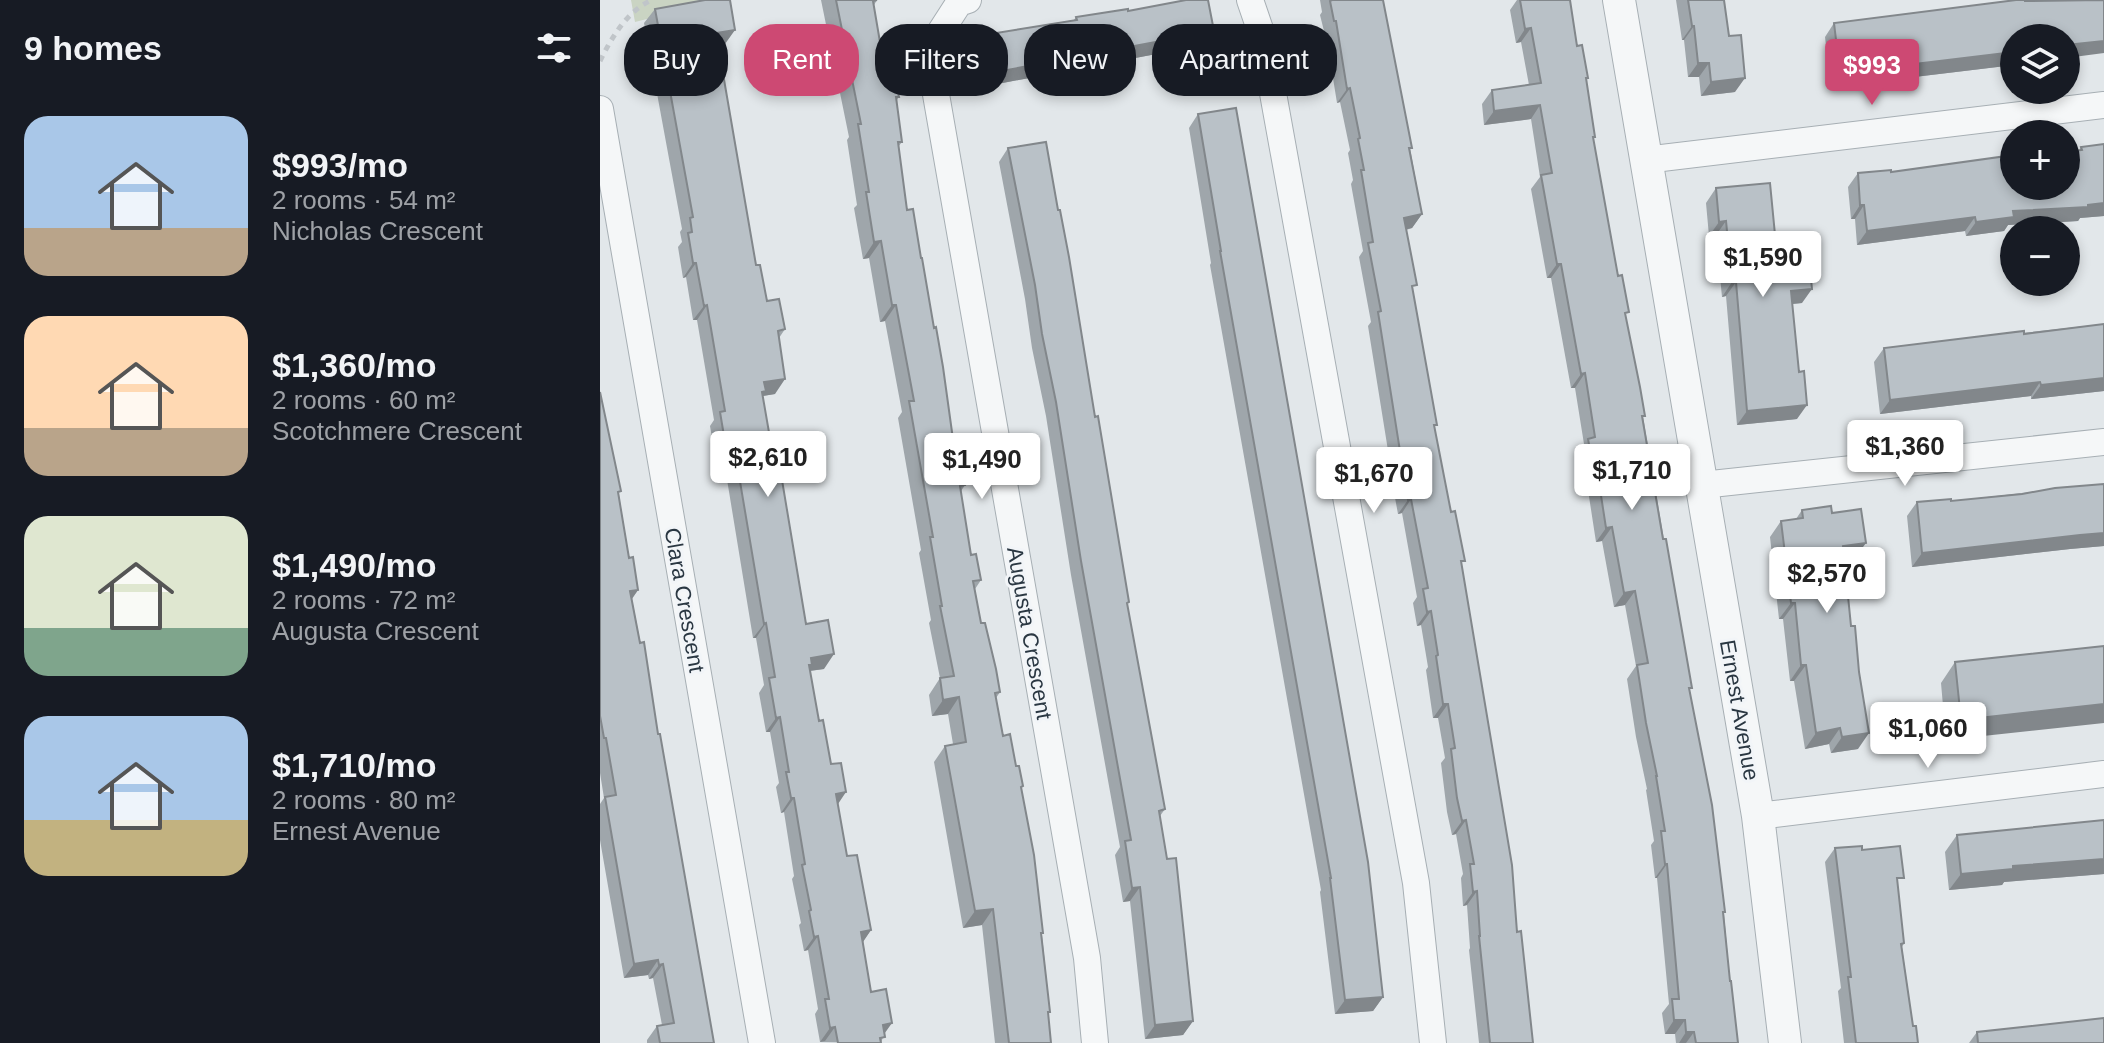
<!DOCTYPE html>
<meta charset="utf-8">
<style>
body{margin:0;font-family:Arial,sans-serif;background:#242831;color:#f1f3f6;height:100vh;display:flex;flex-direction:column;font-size:30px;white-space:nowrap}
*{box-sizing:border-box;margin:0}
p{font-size:26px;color:#9ea1a6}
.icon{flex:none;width:44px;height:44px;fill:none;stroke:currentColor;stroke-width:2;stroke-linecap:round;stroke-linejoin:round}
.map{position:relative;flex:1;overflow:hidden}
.sheet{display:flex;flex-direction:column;background:#171b24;width:600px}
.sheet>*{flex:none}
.hud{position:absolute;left:24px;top:24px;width:760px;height:72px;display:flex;gap:16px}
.tools{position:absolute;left:1400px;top:24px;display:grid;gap:16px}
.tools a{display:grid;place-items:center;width:80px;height:80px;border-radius:50%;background:#171b24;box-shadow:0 4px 12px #0003;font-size:40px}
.price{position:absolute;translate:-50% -68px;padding:0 18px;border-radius:8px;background:#fff;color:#222;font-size:26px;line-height:52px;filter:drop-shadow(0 2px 4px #0008)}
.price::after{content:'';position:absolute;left:50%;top:48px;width:24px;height:18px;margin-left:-12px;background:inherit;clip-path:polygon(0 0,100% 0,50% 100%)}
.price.active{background:#cd4973;color:#fff}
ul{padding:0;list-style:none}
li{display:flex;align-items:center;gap:24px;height:200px;padding:0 24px}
li span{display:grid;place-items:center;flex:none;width:224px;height:160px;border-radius:24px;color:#555}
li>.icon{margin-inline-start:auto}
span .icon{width:96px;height:96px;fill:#fffc;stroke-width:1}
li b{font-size:34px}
h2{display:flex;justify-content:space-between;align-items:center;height:96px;padding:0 24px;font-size:34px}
.chip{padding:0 28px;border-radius:32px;background:#171b24;box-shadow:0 4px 12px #0003;font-size:28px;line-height:72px}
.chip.active{background:#cd4973;color:#fff}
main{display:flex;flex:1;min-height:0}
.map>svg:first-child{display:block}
.green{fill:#cad4c3}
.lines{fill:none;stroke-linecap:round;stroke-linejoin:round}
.minor-casing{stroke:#a7afb4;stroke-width:28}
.tertiary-casing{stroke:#a7afb4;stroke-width:34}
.path{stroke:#c0c5c9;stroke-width:5;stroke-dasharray:6 6;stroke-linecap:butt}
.minor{stroke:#f5f7f8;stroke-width:26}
.tertiary{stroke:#f5f7f8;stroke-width:32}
.wall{fill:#9fa6ab}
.shaded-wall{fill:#82878b}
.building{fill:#b9c1c7;stroke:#82878b;stroke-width:2}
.labels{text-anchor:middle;stroke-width:6;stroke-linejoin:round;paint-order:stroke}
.street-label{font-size:22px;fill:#2a3742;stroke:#f2f5f8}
</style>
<main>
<section class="sheet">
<h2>9 homes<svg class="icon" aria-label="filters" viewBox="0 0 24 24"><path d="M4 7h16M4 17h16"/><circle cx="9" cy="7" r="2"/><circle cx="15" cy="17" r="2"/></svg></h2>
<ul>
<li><span style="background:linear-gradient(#a9c7e8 70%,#b9a48a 0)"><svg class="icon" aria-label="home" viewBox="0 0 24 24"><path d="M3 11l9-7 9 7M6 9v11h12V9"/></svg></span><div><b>$993/mo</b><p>2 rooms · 54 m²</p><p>Nicholas Crescent</p></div></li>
<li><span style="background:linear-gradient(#ffd9b3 70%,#b9a48a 0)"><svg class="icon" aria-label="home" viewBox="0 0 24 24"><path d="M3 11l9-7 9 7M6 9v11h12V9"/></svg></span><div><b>$1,360/mo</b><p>2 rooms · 60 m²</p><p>Scotchmere Crescent</p></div></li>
<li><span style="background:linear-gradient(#dfe7d0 70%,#7fa58c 0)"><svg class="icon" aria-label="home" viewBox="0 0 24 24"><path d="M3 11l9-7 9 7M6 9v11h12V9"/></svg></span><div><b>$1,490/mo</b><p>2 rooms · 72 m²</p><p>Augusta Crescent</p></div></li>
<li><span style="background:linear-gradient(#a9c7e8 65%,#c2b280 0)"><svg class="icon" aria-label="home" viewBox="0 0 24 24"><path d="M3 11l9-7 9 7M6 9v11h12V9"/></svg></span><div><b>$1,710/mo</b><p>2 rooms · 80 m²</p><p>Ernest Avenue</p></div></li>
</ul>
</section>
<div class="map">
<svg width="1504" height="1043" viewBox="0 0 1504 1043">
<rect width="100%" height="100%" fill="#e2e7ea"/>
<path class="green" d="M31 0H122L35 22Z"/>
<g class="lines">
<defs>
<path id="minor" d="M368 0 359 3 337 37 334 83 487 958 495 1043
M650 0 663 38 816 883 833 1043
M0 109 162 1043
M1045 160 1504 105
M1102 485 1504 442
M1158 816 1504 774"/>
<path id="tertiary" d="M1019 0 1158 816 1185 1043"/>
</defs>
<use href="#minor" class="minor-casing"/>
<use href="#tertiary" class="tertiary-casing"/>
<path class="path" d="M0 61C12 37 27 11 52 0"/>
<use href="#minor" class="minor"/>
<use href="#tertiary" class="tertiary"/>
</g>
<path class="wall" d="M221 0H277L274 5 281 48 288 71 299 97 296 101 302 142 298 147 307 210 321 258 356 461 365 485 361 491 371 555 381 580 375 589 381 623 400 692 396 698 403 736 416 766 423 786 421 789 442 935 450 1012 448 1014 451 1043H395L382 925 363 928 334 762 345 746 353 744 348 714 332 716 329 695 340 678 329 623 331 620 319 553 321 550 298 418 302 412 285 321 280 322 269 258 263 259 254 208 257 205 247 140 249 137Z
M720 0H783L822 214 812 228 806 230 813 291 834 428 861 566 917 932 933 1043H879L869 950 870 948 867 905 863 906 861 878 863 874 856 834 852 835 847 812 841 763 845 758 838 718H833L826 670 828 667 821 625 817 626 813 603 817 597 802 513 798 514 789 465 790 463 768 326 771 322 759 257 763 251 751 184 753 180 748 153 750 150 740 102 737 103 726 35H725L720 15 722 12Z
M917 0H970L977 46 988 78 986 81 995 137 993 139 1026 317 1090 692 1124 914 1130 981 1138 1043H1076L1075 1034H1065L1062 1013 1069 1004 1057 878H1055L1051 845 1054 841 1046 790 1047 789 1036 737 1027 679 1036 666 1025 605 1014 607 1002 541 996 542 988 490 986 491 978 453 984 444 975 388H971L951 278H947L931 189 940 177 931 119 884 125 882 104 892 90 929 85 921 42 916 43 910 10Z
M1076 0H1124L1135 92 1101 96 1099 77H1088L1084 40H1082Z
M55 9 125 44 118 46 156 265 167 301 185 329 179 338 175 394 162 396 171 444 206 624 224 669 210 671 219 721 231 764 247 856 271 930 263 941 271 992 284 1034 281 1043 220 1042 215 1014 218 1009 208 950 204 951 199 925 201 923 192 879 194 876 184 812 181 813 176 787 179 783 170 732H166L159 693 164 685 156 638H153L122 449 114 450 110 426 114 420 97 320H93L86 277 83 278 78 247 82 242 80 232 82 229 44 23Z
M528 11 614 31 604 45 392 85 386 47 396 33 474 20 476 17Z
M1234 23 1414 38V65L1231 87 1225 37Z
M598 114 783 997 773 1011 735 1014 720 892 721 890 610 265 611 263 589 128Z
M1504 144V216L1480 218 1478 221 1408 225 1404 231 1366 236 1365 231 1257 245 1255 219H1251L1248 187 1258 173 1291 172 1479 151 1481 147Z
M408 148 495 417 527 606 565 809 560 816 593 1021 583 1035 545 1039 530 901 523 902 515 855 520 847 471 575 446 416 432 348 425 299 399 162Z
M1116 188 1176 245 1184 271 1202 303 1192 304 1197 419 1137 425 1126 296 1122 297 1116 235 1109 236 1106 203Z
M1504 324V391L1431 399V396L1280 414 1274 362 1284 348Z
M0 392 19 495 29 558 38 590 32 599 58 734 114 1043H47V1040L57 1026 62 1025 53 978 49 979 48 975 24 978 0 840V804L4 798 0 773Z
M1504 484V546L1470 549 1312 567 1307 516 1317 502 1351 501Z
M1202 510 1232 513 1254 559 1244 560 1258 749 1231 753 1229 744 1205 749 1194 681H1190L1183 619H1179L1170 537 1181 521 1196 519Z
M1504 646 1346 740 1341 683 1355 662Z
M1504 820V874L1404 882 1402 885 1349 890 1345 852 1357 835Z
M1235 848 1262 850 1298 886 1304 943 1302 947 1313 1026 1318 1043H1244L1238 991 1241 988 1225 862Z
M1377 1032 1378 1043H1369Z"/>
<path class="shaded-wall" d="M1092 26H1094L1084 40H1082Z
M931 28 921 42 916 43 925 29Z
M135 30 125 44 105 48 116 33Z
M614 31 604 45 392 85 402 71Z
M1504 41V53L1466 58V45Z
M1414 52V65L1231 87 1240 73Z
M1098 63H1109L1099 77H1088Z
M1145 78 1135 92 1101 96 1111 82Z
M750 88 740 102 737 103 747 89Z
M940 105 931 119 884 125 894 111Z
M1504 203V216L1480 218 1478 221 1408 225 1404 231 1366 236 1376 222 1413 211Z
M1260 205H1264L1255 219H1251Z
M822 214 812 228 794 232 804 218Z
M1375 217 1365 231 1257 245 1267 231Z
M1126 221 1116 235 1109 236 1119 222Z
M281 241 269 258 263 259 274 242Z
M93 263H96L86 277 83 278Z
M957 264H961L951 278H947Z
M1132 282H1136L1126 296 1122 297Z
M1212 289 1202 303 1181 305 1191 291Z
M107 305 97 320H93L104 306Z
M292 305H296L285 321 280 322Z
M985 373 975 388H971L981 374Z
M1504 378V391L1431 399 1441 385Z
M185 379 175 394 163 396 156 405 164 382Z
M1440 382 1431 396 1280 414 1290 400Z
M1207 405 1197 419 1137 425 1147 411Z
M132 434 122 449 114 450 124 436Z
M998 476 988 490 986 491 995 477Z
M811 499 802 513 798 514 808 500Z
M1012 527 1002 541 996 542 1006 528Z
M1504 533V546L1470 549 1312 567 1322 553 1480 535Z
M1266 543 1254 559 1232 562 1243 546Z
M38 590 28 604 30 591Z
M1035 591 1025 605 1014 607 1024 593Z
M1191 603H1195L1183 619H1179Z
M831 611 821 625 817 626 827 612Z
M166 623 156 638H153L164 624Z
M234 654 224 669 208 671 211 658Z
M1201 665H1206L1194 681H1190Z
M359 697 348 714 332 716 343 700Z
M843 704H848L838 718H833Z
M1504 704V723L1346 740 1361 720Z
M180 717 170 732H166L176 718Z
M1240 728 1229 744 1205 749 1216 733Z
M1269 733 1258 749 1231 753 1242 737Z
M246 792 236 807V794Z
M191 798H194L184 812 181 813Z
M866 820 856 834 852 835 862 821Z
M1504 859V874L1404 882 1402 885 1349 890 1361 874 1413 866Z
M1065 864H1067L1057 878H1055Z
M540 887 530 901 523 902 532 888Z
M877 891 867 905 863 906 873 892Z
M393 909 382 925 363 928 375 911Z
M271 930 261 945V932Z
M218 936 208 950 204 951 214 937Z
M58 960 48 975 24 978 34 964Z
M63 964 53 978 49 979 59 965Z
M783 997 773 1011 735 1014 745 1000Z
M1074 1020H1085L1075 1034H1065Z
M593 1021 583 1035 545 1039 555 1025Z
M292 1023 282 1037 283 1025Z
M235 1027 225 1041 220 1042 230 1028Z
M1086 1032H1094L1086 1043H1079Z"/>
<path class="building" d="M105 0H130L135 30 116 33 156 265H160L167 301 179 299 185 329 178 331 185 379 164 382 166 391 162 392 171 444H176L206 624 228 620 234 654 211 658 212 665H209L219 721 223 720 231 764 241 763 246 792 236 794 247 856 257 855 271 930 261 932 271 992 286 989 292 1023 283 1025 285 1037 280 1038 281 1043H238L235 1027 230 1028 225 999H229L218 936 214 937 209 911 211 910 202 865 205 864 194 798H191L186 772H189L180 717 176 718 169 678 175 677 166 623 164 624 132 434 124 436 120 412 125 411 107 305 104 306 96 263H93L88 233 92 232 90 218 93 217 55 9Z
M236 0H277L273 1 281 48 283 47 288 71 293 70 299 97H296L302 142H298L307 210 313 209 321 258H322L334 328 336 327 343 367 356 461 360 460 365 485 360 486 371 555 376 554 381 580 373 581 381 623H385L396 669 400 692 395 693 403 736 410 734 416 766H419L423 786 421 787 434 855 443 933H441L450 1012H448L451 1043H409L393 909 375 911 345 746 366 742 359 697 343 700 340 678 354 676 340 606H342L330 537H333L309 401H314L296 305H292L281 241 274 242 266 192H269L258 124H261Z
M586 0H608L614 31 402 71 396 33 477 20 476 17 528 9V11Z
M732 0H783L812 148H809L822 214 804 218 817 285 812 286 837 425H834L851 512 855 511 865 561H861L912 865 917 932 921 931 933 1043H890L879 936H880L877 891 873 892 870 864H874L866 820 862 821 857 798 851 749 855 748 848 704H843L836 656 838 655 831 611 827 612 823 589 828 588 811 499 808 500 799 451H800L778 312 781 311 768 243 773 242 761 170H764L758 139 760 138 750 88 747 89 736 21H734L730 1Z
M920 0H970L977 46 982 45 988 78H986L995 137H993L1018 276 1022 275 1029 312 1025 313 1040 387 1045 416H1042L1063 539H1066L1092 688H1089L1112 805 1125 912H1123L1130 981H1131L1138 1043H1096L1094 1032H1086L1085 1020H1074L1072 999H1079L1067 864H1065L1061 831H1065L1056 776H1057L1046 723 1037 665 1048 663 1035 591 1024 593 1012 527 1006 528 998 476 995 477 988 439 995 437 985 373 981 374 961 264H957L941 175 952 173 940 105 894 111 892 90 941 83 931 28 925 29Z
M1088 0H1124L1129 36 1141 35 1145 78 1111 82 1109 63H1098L1094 26H1092Z
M1416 0H1425V1L1504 0V41L1466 45V38H1414V52L1240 73 1234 23Z
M636 108 768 862 783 997 745 1000 730 878H731L620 251H621L598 114Z
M446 142 458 210H460L469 257 495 417 498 416 529 602 527 603 565 809 559 811 567 859 576 858 593 1021 555 1025 540 887 532 888 525 841 531 840 481 561 456 402 442 334 435 285 408 148Z
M1504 144V203L1488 205V207L1413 211 1414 217 1376 222 1375 217 1267 231 1264 205H1260L1258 173 1291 170V172L1414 155V186H1466V152L1482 150 1481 147Z
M1170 183 1176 245H1182L1184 271 1210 269 1212 289 1191 291 1199 372 1204 371 1207 405 1147 411 1136 282H1132L1126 221 1119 222 1116 188Z
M1504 324V378L1441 385 1440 382 1290 400 1284 348 1424 331V334Z
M0 392 21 491 18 492 29 558 33 557 38 590 30 591 40 643 44 642 58 734H60L114 1043H60L57 1026 74 1023 63 964 59 965 58 960 34 964 5 797 16 795 6 738H4L0 716Z
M1504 484V533L1480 535 1322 553 1317 502 1351 499V501L1422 494 1455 488Z
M1231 506 1232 513 1261 509 1266 543 1243 546 1251 626H1255L1259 672 1269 733 1242 737 1240 728 1216 733 1206 665H1201L1195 603H1191L1181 521 1203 518 1202 510Z
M1504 646V704L1361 720 1355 662Z
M1504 820V859L1413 866V869L1361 874 1357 835Z
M1262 846V850L1300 846 1304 878H1297L1304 943 1301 944 1313 1026H1316L1318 1043H1256L1248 977H1251L1235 848Z
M1504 1018V1043H1378L1377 1032Z"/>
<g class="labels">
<g class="street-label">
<text transform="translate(85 600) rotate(80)" y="8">Clara Crescent</text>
<text transform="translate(430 633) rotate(80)" y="8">Augusta Crescent</text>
<text transform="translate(1140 710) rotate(80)" y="8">Ernest Avenue</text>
</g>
</g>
</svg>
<div class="tools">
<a><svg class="icon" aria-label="layers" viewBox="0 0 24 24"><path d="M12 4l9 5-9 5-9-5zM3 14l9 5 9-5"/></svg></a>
<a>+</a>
<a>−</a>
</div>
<b class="price active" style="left:1272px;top:107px">$993</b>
<b class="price" style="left:1163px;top:299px">$1,590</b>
<b class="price" style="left:1305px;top:488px">$1,360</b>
<b class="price" style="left:168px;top:499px">$2,610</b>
<b class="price" style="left:382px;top:501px">$1,490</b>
<b class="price" style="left:1032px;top:512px">$1,710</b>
<b class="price" style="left:774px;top:515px">$1,670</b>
<b class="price" style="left:1227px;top:615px">$2,570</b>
<b class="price" style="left:1328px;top:770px">$1,060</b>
<div class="hud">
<a class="chip">Buy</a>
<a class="chip active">Rent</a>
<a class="chip">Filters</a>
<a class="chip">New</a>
<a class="chip">Apartment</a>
</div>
</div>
</main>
